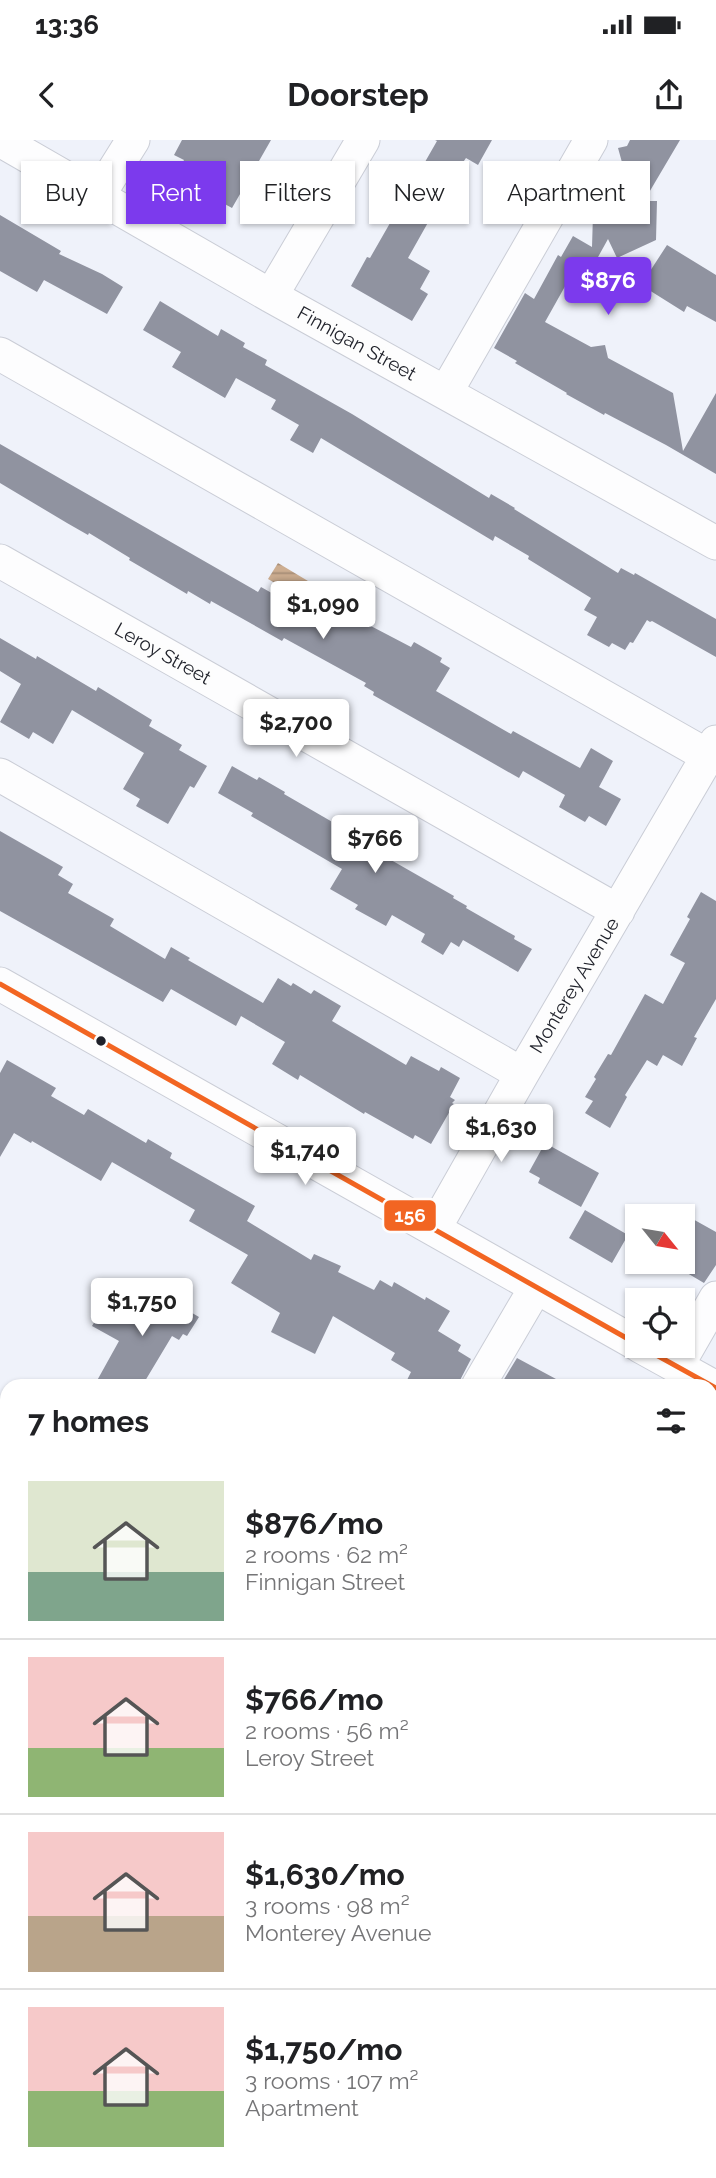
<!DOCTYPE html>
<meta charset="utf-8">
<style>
body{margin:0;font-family:Raleway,sans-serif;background:#f6f6f6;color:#202124;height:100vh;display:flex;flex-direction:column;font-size:26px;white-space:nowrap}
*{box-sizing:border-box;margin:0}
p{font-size:23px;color:#757577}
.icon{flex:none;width:38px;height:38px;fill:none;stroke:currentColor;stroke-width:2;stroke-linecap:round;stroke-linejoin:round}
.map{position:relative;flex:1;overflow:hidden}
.drawer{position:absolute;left:0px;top:1239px;width:718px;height:800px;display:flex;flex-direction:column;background:#fff;border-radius:21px 21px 0 0;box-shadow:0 2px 5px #0004}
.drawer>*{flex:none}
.guide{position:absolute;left:21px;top:21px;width:676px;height:63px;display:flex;gap:14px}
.needle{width:46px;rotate:120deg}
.controls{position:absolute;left:625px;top:1064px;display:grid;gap:14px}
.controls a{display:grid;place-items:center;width:70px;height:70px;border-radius:0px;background:#fff;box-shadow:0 2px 5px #0004;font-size:35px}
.price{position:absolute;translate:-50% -60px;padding:0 16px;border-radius:7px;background:#fff;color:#222;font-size:23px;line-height:46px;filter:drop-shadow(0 2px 4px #0008)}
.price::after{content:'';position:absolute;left:50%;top:42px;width:21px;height:16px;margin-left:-10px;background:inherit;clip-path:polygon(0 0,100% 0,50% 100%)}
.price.selected{background:#7c3aed;color:#fff}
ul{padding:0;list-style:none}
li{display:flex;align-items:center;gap:21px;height:175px;padding:0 28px}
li+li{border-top:2px solid #e0e0e0}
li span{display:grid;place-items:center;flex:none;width:196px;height:140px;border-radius:0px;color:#555}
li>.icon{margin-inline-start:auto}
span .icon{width:84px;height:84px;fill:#fffc;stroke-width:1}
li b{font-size:30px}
h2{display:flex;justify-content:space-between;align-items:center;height:84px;padding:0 28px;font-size:30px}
.tag{padding:0 24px;border-radius:0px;background:#fff;box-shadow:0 2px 5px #0004;font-size:24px;line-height:63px}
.tag.selected{background:#7c3aed;color:#fff}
.status{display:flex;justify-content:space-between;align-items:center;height:49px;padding:0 35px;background:#fff;direction:ltr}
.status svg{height:19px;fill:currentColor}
header{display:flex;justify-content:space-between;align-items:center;height:91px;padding:0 28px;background:#fff;font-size:32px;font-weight:700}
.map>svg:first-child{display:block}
.water{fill:url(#water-rules)}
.building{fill:#9093a0}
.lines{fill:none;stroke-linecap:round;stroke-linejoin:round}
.minor-casing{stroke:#cacdd6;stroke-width:35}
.minor{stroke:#fdfdfe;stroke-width:33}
.bus-1-casing{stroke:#fdfdfd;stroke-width:10}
.bus-1{stroke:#f26522;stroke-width:5}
.bus-dot{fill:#1f212a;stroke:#fdfdfd;stroke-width:2.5}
.labels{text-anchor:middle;stroke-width:7;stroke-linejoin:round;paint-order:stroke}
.street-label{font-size:19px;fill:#1f212a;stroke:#fdfdfd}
.line-badge{stroke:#fdfdfd;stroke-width:2.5}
.badge-label{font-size:19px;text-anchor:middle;font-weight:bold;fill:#fff}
</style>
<div class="status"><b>13:36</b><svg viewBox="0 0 49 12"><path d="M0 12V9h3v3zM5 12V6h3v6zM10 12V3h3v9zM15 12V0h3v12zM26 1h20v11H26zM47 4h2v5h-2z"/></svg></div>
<header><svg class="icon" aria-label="back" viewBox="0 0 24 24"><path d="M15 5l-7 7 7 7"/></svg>Doorstep<svg class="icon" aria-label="share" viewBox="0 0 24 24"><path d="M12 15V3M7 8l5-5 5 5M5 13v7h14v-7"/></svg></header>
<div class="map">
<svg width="716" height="2038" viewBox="0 0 716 2038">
<defs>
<pattern id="water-rules" width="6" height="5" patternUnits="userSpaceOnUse" patternTransform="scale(1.75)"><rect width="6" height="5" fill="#ccad90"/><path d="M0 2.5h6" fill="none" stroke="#a58c76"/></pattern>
</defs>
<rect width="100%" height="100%" fill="#eff2fa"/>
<path class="water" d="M502 21 526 24 538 40 528 57 513 44 494 38Z
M278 423 313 444 304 460 268 439Z"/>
<path class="building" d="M182 0H271L232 68 175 37 184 20 174 15Z
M435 0H492L478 25 466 18 457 31 408 118 430 131 420 149 428 154 412 181 351 146 367 117 370 118 437 1Z
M630 0H680L644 61H657L656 100 617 118 608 99 587 137 580 133 574 144 568 141 545 182 591 207 605 205 608 218 673 253 683 311 716 253V334L666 305 605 273 604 275 566 254 567 253 515 223 517 221 494 208 525 153 534 159 558 115 561 117 573 96 592 107 593 74 600 70V65L623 26 618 8 627 6Z
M0 75 61 111 59 114 102 134 123 147 107 174 44 140 37 152 0 131Z
M667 105 716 135V182L687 166 684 172 641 145Z
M160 161 218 196 221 189 245 203 243 207 267 220 265 225 352 274 489 358 491 354 515 368 514 369 618 433 621 428 634 435 635 433 716 479V517L652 481 650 482 647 480 633 503 630 502 625 510 612 503 609 507 587 495 597 477 584 470 591 458 528 419 529 416 495 396 493 401 321 298 313 313 290 300 299 285 271 269 276 260 236 238 225 258 172 227 181 212 143 190Z
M0 304 258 452 261 447 316 478 325 462 411 507 414 502 442 518 440 522 450 528 436 551 511 594 513 591 580 628 591 608 613 621 599 647 621 659 606 686 589 676 585 682 559 667 565 655 523 631 519 638 373 555 374 552 364 546 366 543 284 498 282 501 211 461 210 464 188 451 187 454 129 420 130 418 89 393 88 395 67 383 0 343Z
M0 498 36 519 37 516 96 551 98 547 152 580 149 586 182 605 179 610 207 626 194 648 190 646 168 684 136 666 140 659 123 649 144 613 72 570 53 604 33 592 29 599 0 582 21 544 0 531Z
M232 626 257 640 259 637 285 652 284 654 360 698 362 695 394 714 391 720 454 756 453 758 467 766 466 768 515 796 514 799 532 809 518 832 463 800 459 807 451 802 443 815 421 802 425 794 392 775 386 786 355 769 358 765 330 749 342 729 251 676 253 673 218 653Z
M0 691 63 727 58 735 73 744 68 753 114 779 110 786 165 819 171 807 190 818 188 820 263 863 278 838 291 846 293 843 311 854 314 850 341 866 332 881 406 925 411 916 439 931 441 927 460 938 450 957 455 960 452 963 454 964 431 1004 415 995 413 999 365 972 364 974 300 935 298 940 272 924 285 902 241 876 236 886 171 849 163 862 0 771Z
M701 752 716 761V859L694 897 697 898 682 926 663 915 657 926 647 920 625 955 627 957 610 988 585 973 593 961 585 957 596 939 594 937 608 914 611 915 645 854 663 864 685 823 670 815 690 779 687 777Z
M7 920 56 948 51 956 84 975 88 969 146 1003 148 999 172 1013 170 1018 255 1066 247 1081 311 1120 314 1114 341 1126 338 1132 374 1150 380 1140 392 1147 394 1142 425 1160 426 1157 450 1171 438 1191 461 1205 458 1211 471 1219 457 1246H404L411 1232 391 1220 395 1213 333 1176 315 1214 271 1192 280 1173 231 1143 248 1115 189 1081 195 1070 112 1022 101 1041 32 1001 31 1003 14 993 0 1017V933Z
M545 1003 599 1033 581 1067 538 1043 540 1038 529 1032Z
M585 1070 628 1095 612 1123 569 1098Z
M682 1073 716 1092V1125L704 1143 682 1130Z
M159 1148 189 1166 187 1170 199 1177 187 1196 183 1194 179 1200 172 1196 142 1246H94L119 1201 92 1186 106 1163 138 1182Z
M517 1218 569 1246H500Z"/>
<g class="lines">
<defs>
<path id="minor" d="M0 0 271 156 716 403
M98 56 133 0
M271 156 363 0
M0 214 708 616
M446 252 591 0
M0 421 618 771
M0 635 522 934
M0 844 637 1204
M434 1089 522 934 716 602
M640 1206 716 1248
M677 1226 716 1158
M478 1246 536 1147
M0 1618 7 1612
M710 1684 716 1674
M0 1905 7 1921
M58 2032 61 2038
M262 2038 266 2032
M507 2038 510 2032"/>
</defs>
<use href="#minor" class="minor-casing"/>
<use href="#minor" class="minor"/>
<defs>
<path id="bus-1" d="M0 844 637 1204
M640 1206 716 1248"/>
</defs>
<use href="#bus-1" class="bus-1-casing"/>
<use href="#bus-1" class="bus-1"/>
</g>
<circle class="bus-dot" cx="101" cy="901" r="6"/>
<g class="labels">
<g class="street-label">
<text transform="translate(357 203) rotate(29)" y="7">Finnigan Street</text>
<text transform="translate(163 513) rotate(29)" y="7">Leroy Street</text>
<text transform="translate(574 845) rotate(-59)" y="7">Monterey Avenue</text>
</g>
</g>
<rect class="line-badge" x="383" y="1059" width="54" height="33" rx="7" fill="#f26522"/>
<g class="badge-label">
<text x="410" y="1082">156</text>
</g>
</svg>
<div class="controls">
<a><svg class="needle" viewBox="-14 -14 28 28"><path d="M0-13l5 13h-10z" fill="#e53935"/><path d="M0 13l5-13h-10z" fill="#757577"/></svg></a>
<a><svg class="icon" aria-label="locate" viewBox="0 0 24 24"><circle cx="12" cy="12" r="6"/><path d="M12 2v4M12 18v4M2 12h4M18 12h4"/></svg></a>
</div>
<b class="price selected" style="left:608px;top:177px">$876</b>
<b class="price" style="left:323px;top:501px">$1,090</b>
<b class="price" style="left:296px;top:619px">$2,700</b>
<b class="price" style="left:375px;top:735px">$766</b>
<b class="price" style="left:501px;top:1024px">$1,630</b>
<b class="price" style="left:305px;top:1047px">$1,740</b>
<b class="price" style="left:142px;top:1198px">$1,750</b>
<div class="guide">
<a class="tag">Buy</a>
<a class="tag selected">Rent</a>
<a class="tag">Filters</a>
<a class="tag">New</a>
<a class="tag">Apartment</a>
</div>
<section class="drawer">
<h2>7 homes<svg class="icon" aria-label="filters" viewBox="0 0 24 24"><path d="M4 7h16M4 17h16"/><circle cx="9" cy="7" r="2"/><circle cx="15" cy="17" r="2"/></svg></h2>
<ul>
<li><span style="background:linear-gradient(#dfe7d0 65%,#7fa58c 0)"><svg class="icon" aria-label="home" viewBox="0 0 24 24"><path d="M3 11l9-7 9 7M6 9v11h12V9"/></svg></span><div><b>$876/mo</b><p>2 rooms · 62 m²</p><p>Finnigan Street</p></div></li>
<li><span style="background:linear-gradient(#f6c9c9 65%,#8fb573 0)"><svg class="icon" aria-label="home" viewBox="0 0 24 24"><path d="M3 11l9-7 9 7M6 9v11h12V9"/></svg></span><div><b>$766/mo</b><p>2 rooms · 56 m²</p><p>Leroy Street</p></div></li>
<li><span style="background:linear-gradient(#f6c9c9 60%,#b9a48a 0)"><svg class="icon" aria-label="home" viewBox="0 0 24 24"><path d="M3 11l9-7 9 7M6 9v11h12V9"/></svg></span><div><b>$1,630/mo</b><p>3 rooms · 98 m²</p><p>Monterey Avenue</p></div></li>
<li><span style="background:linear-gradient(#f6c9c9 60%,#8fb573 0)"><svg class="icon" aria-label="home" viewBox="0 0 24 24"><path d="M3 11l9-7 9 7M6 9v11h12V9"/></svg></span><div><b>$1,750/mo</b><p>3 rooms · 107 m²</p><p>Apartment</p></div></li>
</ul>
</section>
</div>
